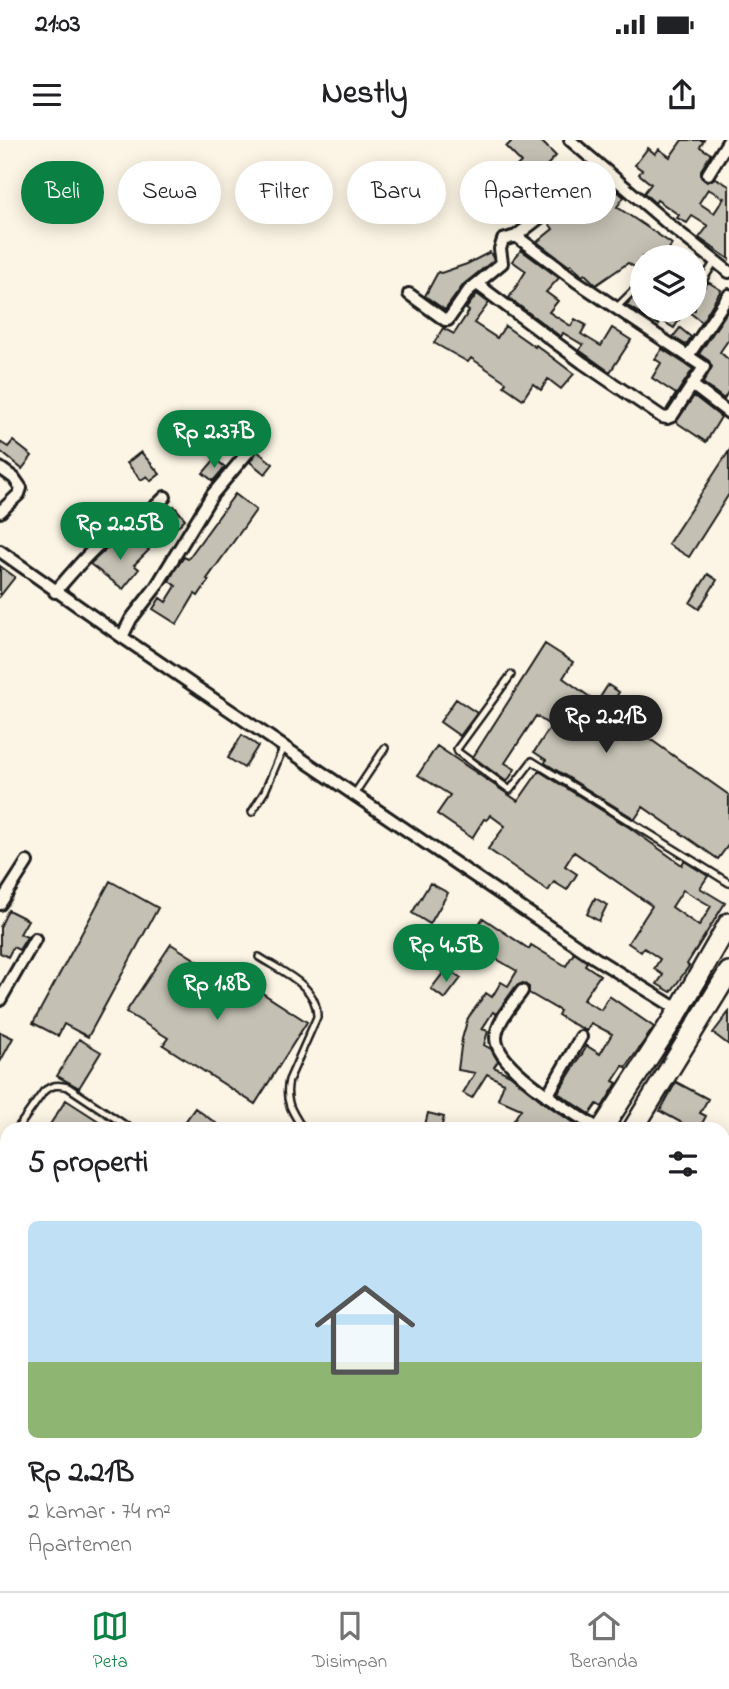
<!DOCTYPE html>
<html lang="id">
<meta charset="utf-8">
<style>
body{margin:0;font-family:"Indie Flower",sans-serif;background:#f2f2f2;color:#202124;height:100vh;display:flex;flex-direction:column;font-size:26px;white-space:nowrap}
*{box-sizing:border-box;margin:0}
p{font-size:23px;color:#757577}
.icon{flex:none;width:38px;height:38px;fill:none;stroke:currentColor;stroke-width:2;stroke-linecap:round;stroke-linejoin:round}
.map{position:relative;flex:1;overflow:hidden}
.panel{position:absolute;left:0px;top:982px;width:730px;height:471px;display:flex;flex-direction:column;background:#fff;border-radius:21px 21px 0 0;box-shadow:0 4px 18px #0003}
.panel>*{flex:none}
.banner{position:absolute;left:21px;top:21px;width:688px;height:63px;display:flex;gap:14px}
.controls{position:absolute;left:630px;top:105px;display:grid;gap:14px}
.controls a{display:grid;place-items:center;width:77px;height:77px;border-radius:50%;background:#fff;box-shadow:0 4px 18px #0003;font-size:35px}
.price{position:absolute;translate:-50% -60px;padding:0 16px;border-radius:24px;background:#0b8043;color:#fff;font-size:23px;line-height:46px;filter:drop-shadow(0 2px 4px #0008)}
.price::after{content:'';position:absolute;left:50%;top:42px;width:21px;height:16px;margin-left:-10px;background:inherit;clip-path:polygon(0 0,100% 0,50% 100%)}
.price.on{background:#222;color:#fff}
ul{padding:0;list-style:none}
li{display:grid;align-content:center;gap:14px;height:371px;padding:0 28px}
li+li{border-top:2px solid #e0e0e0}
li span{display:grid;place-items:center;height:217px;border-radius:10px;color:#555}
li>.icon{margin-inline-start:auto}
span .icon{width:126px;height:126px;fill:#fffc;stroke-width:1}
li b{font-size:30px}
h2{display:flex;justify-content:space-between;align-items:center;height:84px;padding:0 28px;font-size:30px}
.pill{padding:0 24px;border-radius:32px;background:#fff;box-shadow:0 4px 18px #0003;font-size:24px;line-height:63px}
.pill.on{background:#0b8043;color:#fff}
.status{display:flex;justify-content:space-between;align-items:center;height:49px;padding:0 35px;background:#fff;direction:ltr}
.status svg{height:19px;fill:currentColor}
header{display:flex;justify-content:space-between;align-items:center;height:91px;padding:0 28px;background:#fff;font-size:32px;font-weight:800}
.menu{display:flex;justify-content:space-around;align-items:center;height:98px;border-top:2px solid #e0e0e0;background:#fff;font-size:19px;color:#757577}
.menu a{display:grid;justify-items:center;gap:4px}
.menu .on{color:#0b8043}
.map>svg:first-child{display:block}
.building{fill:#c4c0b3;stroke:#1c1c1c;stroke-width:2;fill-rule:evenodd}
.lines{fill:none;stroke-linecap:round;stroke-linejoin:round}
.lane-casing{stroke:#1c1c1c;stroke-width:10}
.street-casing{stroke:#1c1c1c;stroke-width:16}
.highway-casing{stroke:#1c1c1c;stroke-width:24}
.lane{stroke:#fcf5e5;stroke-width:5}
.street{stroke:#fcf5e5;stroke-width:10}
.highway{stroke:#fcf5e5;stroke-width:19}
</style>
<div class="status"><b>21:03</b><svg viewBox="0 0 49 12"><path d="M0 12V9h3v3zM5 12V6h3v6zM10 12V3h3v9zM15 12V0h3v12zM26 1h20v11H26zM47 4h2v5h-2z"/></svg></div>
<header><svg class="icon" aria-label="menu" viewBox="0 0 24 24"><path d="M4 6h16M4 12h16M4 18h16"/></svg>Nestly<svg class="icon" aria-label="share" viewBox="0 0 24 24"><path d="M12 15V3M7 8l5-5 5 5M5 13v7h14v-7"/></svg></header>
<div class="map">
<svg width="729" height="1451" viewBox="0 0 729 1451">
<rect width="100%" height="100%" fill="#fcf5e5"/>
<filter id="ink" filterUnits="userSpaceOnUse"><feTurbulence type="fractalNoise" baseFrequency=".0143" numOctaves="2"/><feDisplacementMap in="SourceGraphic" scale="14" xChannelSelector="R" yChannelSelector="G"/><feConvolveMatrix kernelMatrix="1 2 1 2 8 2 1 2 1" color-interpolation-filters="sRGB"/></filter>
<g filter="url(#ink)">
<path class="building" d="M513 0H540L556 16 513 60 498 44 521 22 506 7Z
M682 0H704L700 7 711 14 701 30V37L707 42 715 38 729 46V119L699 98 708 86 692 76 687 83 677 78 679 75 657 60 655 63 644 53 651 44 639 34 642 30 635 25 648 8 655 14 659 9 670 17ZM708 49 724 58 714 73 699 63Z
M603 39 624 57 617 67 672 104 664 117H642V132L628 123 596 145 585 134 582 136 571 124 569 126 537 102 553 89 548 82 560 72 563 76 577 59Z
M521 110 559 138 546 152 558 161 549 172 571 186 575 179 586 185 581 194 601 206 612 188 631 200 610 232 579 210 583 205 563 193 561 197 509 158 526 131 512 121Z
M490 112 494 120 464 144 445 170 425 156 438 132 441 133 467 124Z
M642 136V170H685L674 188 661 180 659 185 626 165 637 154 635 148Z
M708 142 721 150 702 182 689 172 695 170V155L701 153Z
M477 154 489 163 474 183 497 198 505 186 535 207 536 205 574 234 561 249 548 239 541 250 533 244 523 259 504 246 506 242 471 218 468 222 434 203 443 188 454 194 469 171 466 169Z
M729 169V199L720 212 729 220V250L724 259 703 243 712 227 709 221 699 214Z
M680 188 691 197 686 205 673 197Z
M662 209 693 229 666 270 676 254 652 238 661 223 655 219Z
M694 256 721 277 706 302 676 282Z
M13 301 32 316 22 329 0 311V302L8 307Z
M257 311 273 324 265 334 250 322Z
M729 311V354L689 417 668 404Z
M141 312 160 334 151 341 147 336 141 340 127 323Z
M215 319 225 327 213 341 203 333Z
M235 354 256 370 207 439 209 440 198 456 195 454 177 484 153 469 160 458 166 462 176 446 169 441 175 430 184 417 188 419Z
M174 366 185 379 165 400 157 391 166 382 161 377Z
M136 397 149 410 134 425 139 429 123 449 90 424 114 402 125 410Z
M0 426 15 437 0 456Z
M708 434 717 440 699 469 690 463Z
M545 504 573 522 563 538 597 562 608 545 619 552 609 570 729 655V704L718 719 643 667 635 679 545 623 546 620 534 612 551 586 536 576 505 623 515 629 507 642 473 617Z
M456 559 477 573 460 596 440 582Z
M242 595 258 606 244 628 228 618Z
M437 606 518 661 539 631 630 688 682 725 684 721 708 736 700 748 725 763 687 824 689 826 671 852 657 844 663 835 654 829 660 819 644 808 641 812 628 803 652 766 574 712 565 726 577 734 567 750 554 742 548 751 488 709 505 686 490 675 487 680 484 679 472 698 437 674 450 655 418 635ZM683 750 711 766 699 786 672 767Z
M110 741 158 768 88 897 64 884 58 896 33 883Z
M430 743 448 753 430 784 412 773Z
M595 758 607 765 599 781 587 774Z
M8 770 28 780 20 794 27 797 19 810 13 807 8 817 0 813V787Z
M483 778 529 809 531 805 566 826 574 813 587 822 585 825 600 835 583 860 601 870 609 856 654 887 626 927 623 926 613 941 617 943 602 967 597 964 590 974 558 953 587 906 600 914 612 894 591 883 587 891 569 882 558 875 560 871 529 853V847L523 843 516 846 496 874 493 872 482 889 488 891 484 905 491 909 498 921 494 927 510 935 543 962 582 989H547L537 983 533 989H508L521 969 498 959 504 943 487 934 472 958 463 953 475 933 458 930 462 899 468 878 486 853 492 857 501 842 508 846 517 831 493 817 490 821 465 805Z
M437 787 458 802 440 830 418 816Z
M171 804 212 830 216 823 307 882 255 964 163 905 168 898 126 872Z
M447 828 461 838 445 859 431 849Z
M729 872V905L713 893Z
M0 892 13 898 0 922Z
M79 899 101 912 79 948 57 936Z
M676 942 708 959 700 973 706 976 699 989H693L660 971Z
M66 960 111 989H47Z
M195 968 224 989H180Z
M428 973 444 977 441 989H424Z"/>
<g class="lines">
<defs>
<path id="lane" d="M697 150 715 121
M617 167 632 152
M511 535 457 609 458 612 510 650 532 621 729 743
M355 653 385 608
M252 672 265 651 284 606
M259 817C282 832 318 845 317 877L289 940C284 961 292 972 303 989
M17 989 44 951C52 945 58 944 68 947L131 989"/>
<path id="street" d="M570 0 667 83 729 132
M708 34 729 0
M477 144 583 223 662 277 667 278 672 276 704 227 576 141 516 96 603 29
M409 154 445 180H448L469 150 502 123 500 109 503 100 516 96
M688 216 729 155
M692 245 729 273
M0 328 14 338 21 348 19 354 0 372
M0 411 122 497 595 818 679 870
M55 452C73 432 89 411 110 395 128 381 149 375 165 357
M122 497 131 479 156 447 212 355 249 311
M0 764 27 722
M522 851C514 863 496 882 496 898 496 928 575 974 599 989
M0 860 35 799
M547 956 581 897
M0 1121 7 1126
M723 1200 729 1204
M0 1209 7 1200
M0 1414 7 1419
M723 1431 729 1435
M46 1446 53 1451
M398 1446 407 1451
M25 1451 29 1446
M208 1451 212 1446
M536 1451 539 1446
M575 1451 578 1446
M652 1451 655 1446"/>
<path id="highway" d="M602 989 679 870 729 783
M633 989 729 832
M320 1451 324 1446
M348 1451 351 1446"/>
</defs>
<use href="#lane" class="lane-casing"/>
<use href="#street" class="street-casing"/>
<use href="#highway" class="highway-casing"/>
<use href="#lane" class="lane"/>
<use href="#street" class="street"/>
<use href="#highway" class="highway"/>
</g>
</g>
</svg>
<div class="controls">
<a><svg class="icon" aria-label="layers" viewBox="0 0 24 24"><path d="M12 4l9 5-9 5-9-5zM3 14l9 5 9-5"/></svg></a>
</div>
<b class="price" style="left:214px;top:330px">Rp 2.37B</b>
<b class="price" style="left:120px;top:422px">Rp 2.25B</b>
<b class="price on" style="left:606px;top:615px">Rp 2.21B</b>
<b class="price" style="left:446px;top:844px">Rp 4.5B</b>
<b class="price" style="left:217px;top:882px">Rp 1.8B</b>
<div class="banner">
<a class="pill on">Beli</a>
<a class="pill">Sewa</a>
<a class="pill">Filter</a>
<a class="pill">Baru</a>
<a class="pill">Apartemen</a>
</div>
<section class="panel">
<h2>5 properti<svg class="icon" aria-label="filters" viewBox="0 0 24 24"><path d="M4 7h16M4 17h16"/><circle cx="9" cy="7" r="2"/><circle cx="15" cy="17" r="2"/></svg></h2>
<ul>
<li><span style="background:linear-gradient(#bfe0f5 65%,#8fb573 0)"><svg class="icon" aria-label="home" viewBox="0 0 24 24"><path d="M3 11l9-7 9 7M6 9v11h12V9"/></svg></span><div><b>Rp 2.21B</b><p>2 kamar · 74 m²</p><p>Apartemen</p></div></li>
</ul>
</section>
</div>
<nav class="menu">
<a class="on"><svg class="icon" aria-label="map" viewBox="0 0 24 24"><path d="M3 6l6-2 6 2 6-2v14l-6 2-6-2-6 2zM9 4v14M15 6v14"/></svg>Peta</a>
<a><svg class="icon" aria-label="saved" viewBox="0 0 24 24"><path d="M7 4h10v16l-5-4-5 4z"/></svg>Disimpan</a>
<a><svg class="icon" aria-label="home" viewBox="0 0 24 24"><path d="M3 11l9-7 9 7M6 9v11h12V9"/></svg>Beranda</a>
</nav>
